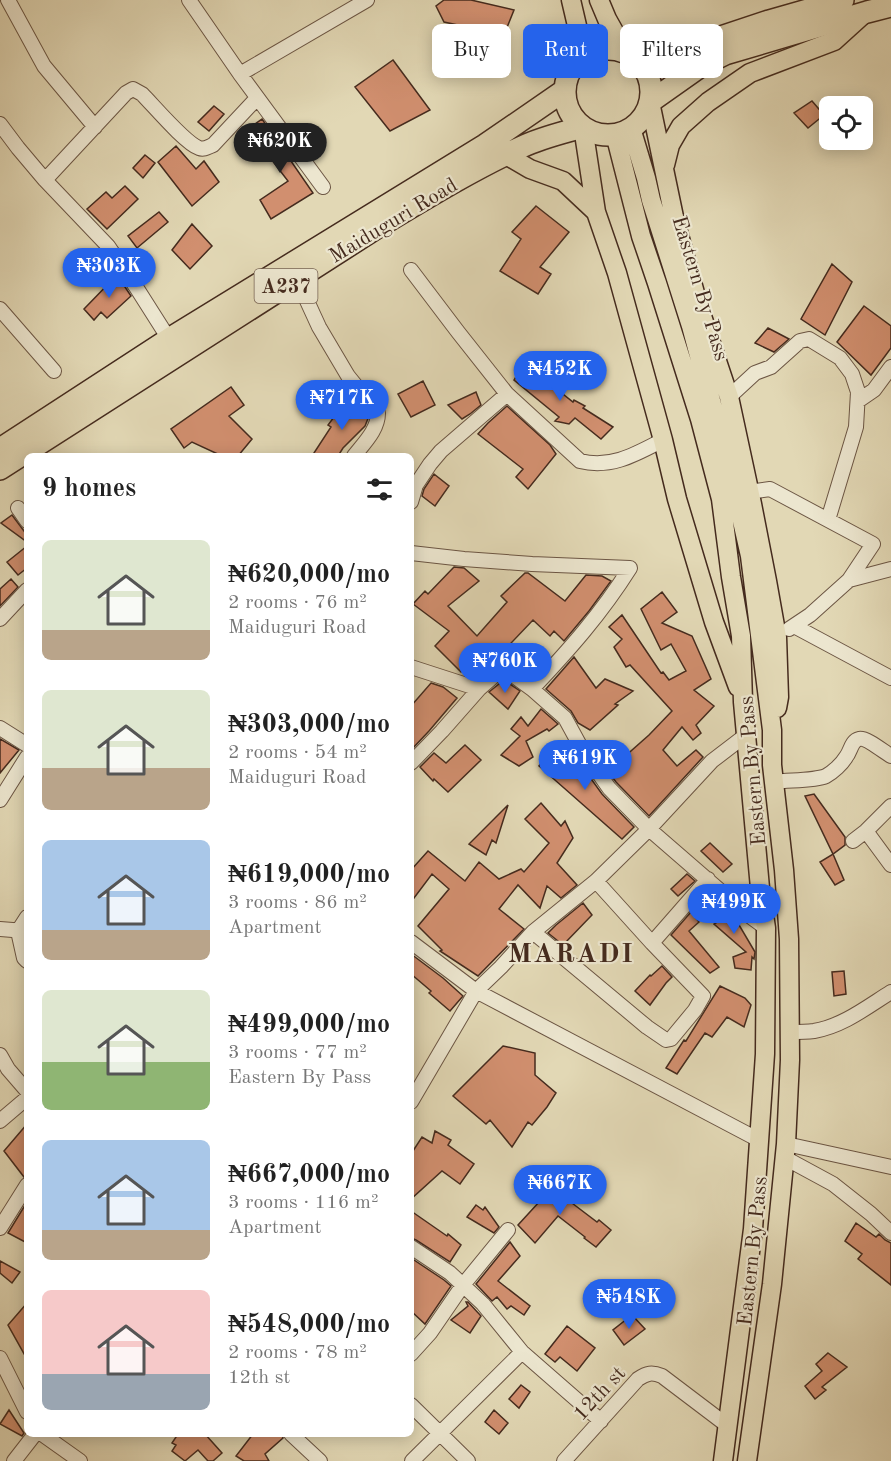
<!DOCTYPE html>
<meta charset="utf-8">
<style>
body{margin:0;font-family:"Old Standard TT",serif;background:#f2f2f2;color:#222;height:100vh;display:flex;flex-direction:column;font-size:22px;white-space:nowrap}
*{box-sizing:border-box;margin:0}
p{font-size:20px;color:#767676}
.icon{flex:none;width:33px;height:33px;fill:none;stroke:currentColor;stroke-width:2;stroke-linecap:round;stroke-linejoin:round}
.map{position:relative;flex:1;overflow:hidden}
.sheet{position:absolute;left:24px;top:453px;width:390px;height:984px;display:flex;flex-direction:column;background:#fff;border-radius:9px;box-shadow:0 3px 15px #0003}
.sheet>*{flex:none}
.top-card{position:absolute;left:432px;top:24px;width:369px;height:54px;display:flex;gap:12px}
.tools{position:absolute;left:819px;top:96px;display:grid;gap:12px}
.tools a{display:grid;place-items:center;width:54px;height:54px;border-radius:9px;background:#fff;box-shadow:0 3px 15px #0003;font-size:30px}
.price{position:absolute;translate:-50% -51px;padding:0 14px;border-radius:21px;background:#2563eb;color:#fff;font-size:20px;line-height:39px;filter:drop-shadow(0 2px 3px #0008)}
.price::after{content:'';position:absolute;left:50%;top:36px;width:18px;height:14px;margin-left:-9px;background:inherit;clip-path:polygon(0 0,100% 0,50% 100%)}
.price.active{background:#222;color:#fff}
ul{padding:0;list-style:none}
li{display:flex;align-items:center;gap:18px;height:150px;padding:0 18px}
li span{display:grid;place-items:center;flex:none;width:168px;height:120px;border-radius:9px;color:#555}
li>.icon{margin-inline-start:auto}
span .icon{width:72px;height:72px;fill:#fffc;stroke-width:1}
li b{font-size:26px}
h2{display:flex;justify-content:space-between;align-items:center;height:72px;padding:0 18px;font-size:26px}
.tag{padding:0 21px;border-radius:9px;background:#fff;box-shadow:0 3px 15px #0003;font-size:21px;line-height:54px}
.tag.active{background:#2563eb;color:#fff}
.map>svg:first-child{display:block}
.building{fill:#d18f6f;stroke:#452b1e;stroke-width:1.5}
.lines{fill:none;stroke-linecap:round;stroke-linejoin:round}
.minor-casing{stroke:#6c5644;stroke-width:16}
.major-casing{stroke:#452b1e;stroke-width:21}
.highway-casing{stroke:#452b1e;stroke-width:24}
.minor{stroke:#ece6cf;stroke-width:14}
.major{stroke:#e2d8b5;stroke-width:18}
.highway{stroke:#e2d8b5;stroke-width:21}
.labels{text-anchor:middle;stroke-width:4.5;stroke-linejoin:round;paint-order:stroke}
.shield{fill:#ece6cf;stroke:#776353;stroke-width:1.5}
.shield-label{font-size:20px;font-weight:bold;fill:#452b1e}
.street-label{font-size:21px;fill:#452b1e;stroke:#ece6cf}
.district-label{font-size:27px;font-weight:bold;letter-spacing:1.5px;fill:#452b1e;stroke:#ece6cf}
</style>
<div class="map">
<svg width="891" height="1461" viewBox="0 0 891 1461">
<rect width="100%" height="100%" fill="#e2d8b5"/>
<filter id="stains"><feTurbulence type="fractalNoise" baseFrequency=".00333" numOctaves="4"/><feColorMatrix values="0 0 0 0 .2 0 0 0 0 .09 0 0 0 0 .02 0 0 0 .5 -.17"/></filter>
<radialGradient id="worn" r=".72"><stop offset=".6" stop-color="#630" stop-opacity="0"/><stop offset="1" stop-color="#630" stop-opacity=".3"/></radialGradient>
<path class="building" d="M444 0H471L514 10 504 35 444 22 436 6Z
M393 60 430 110 390 131 355 87Z
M812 101 824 115 808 128 794 113Z
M214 106 224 114 209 131 198 122Z
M262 119 313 193 271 219 260 200 288 181 248 129Z
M176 146 196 169 204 161 219 182 192 206 158 162Z
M145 155 155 163 143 178 133 168Z
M125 186 138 199 107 229 87 209 106 192 112 198Z
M536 206 569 232 540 267 551 274 538 294 500 271 521 239 512 232Z
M159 212 168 222 137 248 128 236Z
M192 224 212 246 190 269 172 250Z
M80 251 94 265 82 278 67 263Z
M832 264 852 282 825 335 801 319Z
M117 275 131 296 107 318 101 312 94 320 84 309Z
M864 306 891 326V348L871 375 837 342Z
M768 328 789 339 774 352 755 343Z
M524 363 573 402 574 400 585 406 583 408 613 427 601 439 575 418 569 424 555 421 559 417 514 380Z
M423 381 435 405 411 417 398 394Z
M231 387 244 405 229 416 252 439 238 456H222L192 442 184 448 171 429Z
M476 392 481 405 470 414 462 419 448 405Z
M343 405 356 414 361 406 369 416 365 426 343 448 338 456H312L331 427 328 425Z
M507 406 550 445 556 454 528 489 516 477 523 469 478 434 488 423Z
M434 474 449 486 435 506 422 496 424 489Z
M12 515 27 535V542L1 523Z
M27 546V568L18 575 7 562Z
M454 567 464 568 479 581 448 606 477 636 507 602 501 596 525 573H528L565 601 586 575 602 576 611 581 589 611 564 641 554 631 550 636 533 620 493 662 495 663 477 679 474 678 465 668 461 672 435 646 449 631 413 604 425 591 428 594Z
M11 579 18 587 0 606V589Z
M662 592 677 612 662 623 692 636 711 679 694 690 714 706 696 725 701 733 693 740 682 727 663 750 677 766 696 750 703 757 649 816 616 782 610 774 625 761 622 759 649 735 672 711 630 665 626 667 614 647 622 639 609 627 622 615 661 673 663 672 669 680 686 671 671 644 661 650 641 609Z
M574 657 596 688 605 679 633 691 615 704 618 705 590 730 578 723 571 711 546 689Z
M504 680 520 691 508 709 489 692Z
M431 683 443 687 457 698 429 731 411 750V706Z
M541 709 558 724 549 731 547 729 526 741 533 757 519 766 501 755 520 736 511 729 521 717 528 726Z
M0 739 19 750 0 773Z
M465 745 481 760 448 792 434 779 433 781 420 767 434 753 446 763Z
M554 746 584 769 602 794 634 827 622 839 539 766Z
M814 794 845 837V845L833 854 805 796Z
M541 803 561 826 565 821 573 838 557 863 577 885 561 898 547 886 540 908 518 885 499 909 524 929 478 976 440 951 442 950 418 926 449 889 432 874 411 902V870L428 851 465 881 479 862 499 879 521 869 524 872 549 843 525 819Z
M508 805 496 843 492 840 486 855 469 844Z
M710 843 732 864 723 872 701 851Z
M833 854 844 880 835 885 820 862Z
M687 874 695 881 678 896 671 889Z
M708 892 732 913 755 952 754 959 752 957 751 970 735 968 733 957 746 952 714 924 724 918 705 896Z
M583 903 592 915 563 945 548 933 556 925Z
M691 912 699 922 689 931 719 967 710 973 671 935Z
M411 954 443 978 463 996 450 1011 429 993 431 991 411 974Z
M662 966 672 977 666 983 650 1005 635 991 650 975 651 976Z
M844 971 846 994 834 996 832 972Z
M720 986 745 998 751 1005 744 1027 727 1017 712 1037 705 1033 677 1074 666 1068 684 1040 686 1041Z
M503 1046 535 1053V1075L556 1093 547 1107 532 1125 528 1122 512 1147 490 1120 486 1124 453 1096Z
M27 1124V1176L24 1177 4 1151Z
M435 1131 451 1140 448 1145 474 1164 460 1184 442 1171 411 1199V1154L422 1137 432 1143Z
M549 1179 566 1196 564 1197 597 1222 599 1220 611 1230 596 1247 584 1238 585 1237 558 1216 535 1243 518 1225 540 1201 533 1194Z
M27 1202V1243L8 1233Z
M476 1205 483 1210 485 1207 499 1227 494 1233 467 1217Z
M411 1211 447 1236 448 1234 461 1245 450 1262 416 1240 411 1238Z
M856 1223 876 1237 879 1234 885 1240 891 1243V1285L858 1259 862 1254 845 1241Z
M510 1242 520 1256 498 1281 530 1306 524 1315 511 1306 507 1309 497 1297 492 1301 476 1284Z
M411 1258 444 1280 451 1286 425 1324 411 1311Z
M0 1261 20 1272 12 1283 0 1273Z
M466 1302H468L481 1316 470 1333 451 1320 468 1306Z
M27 1303V1359L8 1325Z
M632 1315 645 1329 624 1345 613 1330Z
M567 1326 595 1348 577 1371 560 1357 555 1362 545 1354Z
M828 1353 847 1367 822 1387 826 1390 815 1399 805 1386 822 1371 816 1364Z
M521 1385 530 1392 519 1408 509 1399Z
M9 1410 24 1433 22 1436 0 1424Z
M494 1410 508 1423 499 1434 485 1422Z
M178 1434H205L222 1453 213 1461H208L198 1450 185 1461 172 1451 176 1445 172 1443Z
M253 1434H282L283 1438 265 1454 269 1461H244L236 1456Z"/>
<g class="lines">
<defs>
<path id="minor" d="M8 0 44 66 95 127
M189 0 240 74 323 187
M240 74 367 0
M0 124 18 148 45 180 108 246 136 287 169 339
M45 180 126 93 133 89 142 94C154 106 185 143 199 148 204 150 208 147 213 145L257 98
M411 270 458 332 507 394 580 461C611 469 636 454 663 440
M297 279 319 327 348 376 378 413C378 430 364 443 354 456
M0 309 54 371
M729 397 755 373 771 367 800 341 809 339 840 358 852 374 858 392 856 427 828 520
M858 401 874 390 891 367
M749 492 770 489 873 544 849 580 891 569
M411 502 416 485 430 464 441 451 507 394
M18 508 27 521
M411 553 464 559 532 564 630 568C601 614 569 650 532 689
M0 619 27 590
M794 626 891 678
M789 629 810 615 849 580
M411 667 479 689 503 668 532 689 565 718 583 751 609 788 649 829 747 914 766 928
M0 728 27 745
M411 763 442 731 479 689
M775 782C788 780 814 781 826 776 833 772 842 764 846 757 851 751 851 741 859 739 866 737 884 752 891 756
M0 800 27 757
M866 831 891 865
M853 841 866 831 891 806
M27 917 18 931 24 958 27 961
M0 929 25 931
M533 932 647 1027 666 1040 671 1039 695 1010 703 996 652 943 596 881
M411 942 476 991 759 1140
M652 943 708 879
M790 1032C797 1032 806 1032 814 1031 843 1026 867 1007 891 992
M0 1055 8 1069 27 1091
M411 1102 476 991 501 967 533 932 596 881 649 829 712 761 746 735
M0 1121 27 1098
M786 1144 891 1167
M785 1158 833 1184 871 1214 891 1233
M0 1228 27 1185
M411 1247 450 1273 483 1304 522 1352 601 1421
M411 1354 430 1333 463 1285 508 1230
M0 1358 27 1412
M411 1405 468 1461
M42 1434 80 1461
M291 1434 320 1461
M14 1461 35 1434
M412 1461 522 1352
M564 1461 638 1379C647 1373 652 1372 662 1376L728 1426"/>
<path id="major" d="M571 0 578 30 579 61
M599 0 607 19 626 53
M650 102 674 217 698 304 729 397 752 504 767 581 777 637 779 697 777 708
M583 127 596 212
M631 128 646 178 651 200 691 326 735 490 750 556 772 730V765L784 870 789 939 790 1060 786 1144 772 1284 747 1461
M615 134 641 236 657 283 700 419 721 499 731 577 741 636 743 702 760 888 766 928 765 1054 753 1229 723 1461
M506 155 530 169 563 181 596 212 617 273 663 440 677 499 714 622 738 687
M665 165 670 145 681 126 708 102 750 73 834 41 866 12"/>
<path id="highway" d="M565 92a43 43 0 1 1 86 0a43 43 0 1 1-86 0Z
M640 63 673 53 769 21 843 0
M650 102 701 66 725 54 867 12 891 6
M0 449 169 339 485 145 565 90
M0 469 378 227C426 198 475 168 526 145 544 137 564 132 583 127"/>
</defs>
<use href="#minor" class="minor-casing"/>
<use href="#major" class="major-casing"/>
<use href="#highway" class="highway-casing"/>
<use href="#minor" class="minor"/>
<use href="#major" class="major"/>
<use href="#highway" class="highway"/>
</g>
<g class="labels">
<rect class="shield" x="254.5" y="269" width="63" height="34" rx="4.5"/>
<g class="shield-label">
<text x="286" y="293">A237</text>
</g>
<g class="street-label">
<text transform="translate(393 220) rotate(-31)" y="7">Maiduguri Road</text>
<text transform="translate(701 288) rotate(73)" y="7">Eastern By Pass</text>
<text transform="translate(752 771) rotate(-95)" y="7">Eastern By Pass</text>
<text transform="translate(752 1251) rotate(-84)" y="7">Eastern By Pass</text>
<text transform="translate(599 1393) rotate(-47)" y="7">12th st</text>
</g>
<g class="district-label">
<text x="571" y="962">MARADI</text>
</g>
</g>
<rect width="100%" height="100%" filter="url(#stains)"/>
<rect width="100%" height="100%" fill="url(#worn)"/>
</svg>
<div class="tools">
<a><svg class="icon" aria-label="locate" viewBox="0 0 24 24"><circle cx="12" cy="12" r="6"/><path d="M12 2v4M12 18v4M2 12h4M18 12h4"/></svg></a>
</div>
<b class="price active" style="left:280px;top:174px">₦620K</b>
<b class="price" style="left:109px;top:299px">₦303K</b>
<b class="price" style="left:560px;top:402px">₦452K</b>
<b class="price" style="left:342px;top:431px">₦717K</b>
<b class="price" style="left:505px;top:694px">₦760K</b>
<b class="price" style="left:585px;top:791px">₦619K</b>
<b class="price" style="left:734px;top:935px">₦499K</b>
<b class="price" style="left:560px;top:1216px">₦667K</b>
<b class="price" style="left:629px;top:1330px">₦548K</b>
<div class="top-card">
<a class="tag">Buy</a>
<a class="tag active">Rent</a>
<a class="tag">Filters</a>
</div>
<section class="sheet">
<h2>9 homes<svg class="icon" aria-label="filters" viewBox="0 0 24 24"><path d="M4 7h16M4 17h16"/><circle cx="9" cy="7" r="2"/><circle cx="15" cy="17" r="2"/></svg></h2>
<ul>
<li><span style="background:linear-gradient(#dfe7d0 75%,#b9a48a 0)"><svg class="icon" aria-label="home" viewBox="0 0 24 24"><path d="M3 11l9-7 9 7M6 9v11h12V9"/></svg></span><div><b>₦620,000/mo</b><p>2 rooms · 76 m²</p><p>Maiduguri Road</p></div></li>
<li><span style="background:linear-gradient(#dfe7d0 65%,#b9a48a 0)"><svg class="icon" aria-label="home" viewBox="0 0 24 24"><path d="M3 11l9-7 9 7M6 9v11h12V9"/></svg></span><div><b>₦303,000/mo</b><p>2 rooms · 54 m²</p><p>Maiduguri Road</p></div></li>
<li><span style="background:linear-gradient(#a9c7e8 75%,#b9a48a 0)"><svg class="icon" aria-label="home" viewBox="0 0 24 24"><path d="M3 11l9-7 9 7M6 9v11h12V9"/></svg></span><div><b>₦619,000/mo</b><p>3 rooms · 86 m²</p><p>Apartment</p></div></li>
<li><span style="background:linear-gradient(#dfe7d0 60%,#8fb573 0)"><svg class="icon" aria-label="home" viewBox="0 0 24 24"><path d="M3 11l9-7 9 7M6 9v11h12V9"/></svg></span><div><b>₦499,000/mo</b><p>3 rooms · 77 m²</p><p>Eastern By Pass</p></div></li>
<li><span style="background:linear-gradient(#a9c7e8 75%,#b9a48a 0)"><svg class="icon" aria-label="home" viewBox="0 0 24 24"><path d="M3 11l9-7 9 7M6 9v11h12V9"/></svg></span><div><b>₦667,000/mo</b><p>3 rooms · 116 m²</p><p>Apartment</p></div></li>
<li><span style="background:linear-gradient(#f6c9c9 70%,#9aa5b1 0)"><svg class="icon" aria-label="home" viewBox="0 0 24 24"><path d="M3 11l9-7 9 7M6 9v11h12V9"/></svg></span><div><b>₦548,000/mo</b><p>2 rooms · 78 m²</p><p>12th st</p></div></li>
</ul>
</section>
</div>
